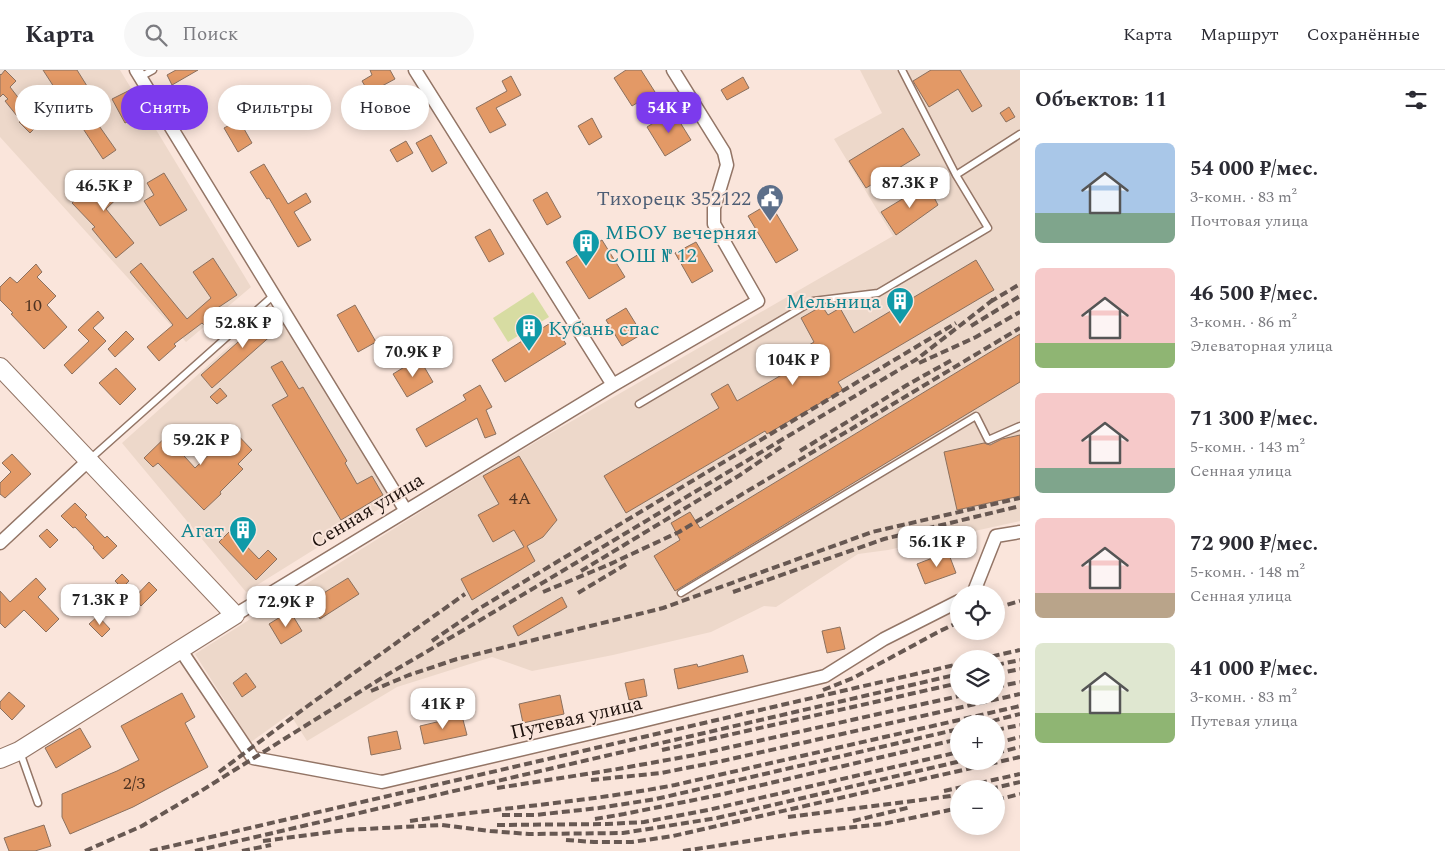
<!DOCTYPE html>
<html lang="ru">
<meta charset="utf-8">
<style>
body{margin:0;font-family:Spectral,serif;background:#f7f7f7;color:#2b2b33;height:100vh;display:flex;flex-direction:column;font-size:19px;white-space:nowrap}
*{box-sizing:border-box;margin:0}
p{font-size:16px;color:#7c7c81}
.icon{flex:none;width:28px;height:28px;fill:none;stroke:currentColor;stroke-width:2;stroke-linecap:round;stroke-linejoin:round}
.map{position:relative;flex:1;overflow:hidden}
.side{display:flex;flex-direction:column;background:#fff;width:425px}
.side>*{flex:none}
.hud{position:absolute;left:15px;top:15px;width:475px;height:45px;display:flex;gap:10px}
.tools{position:absolute;left:950px;top:515px;display:grid;gap:10px}
.tools a{display:grid;place-items:center;width:55px;height:55px;border-radius:50%;background:#fff;box-shadow:0 2px 12px #0003;font-size:25px}
.price{position:absolute;translate:-50% -42px;padding:0 11px;border-radius:10px;background:#fff;color:#222;font-size:16px;line-height:32px;filter:drop-shadow(0 1px 2px #0008)}
.price::after{content:'';position:absolute;left:50%;top:30px;width:15px;height:11px;margin-left:-8px;background:inherit;clip-path:polygon(0 0,100% 0,50% 100%)}
.price.on{background:#7c3aed;color:#fff}
ul{padding:0;list-style:none}
li{display:flex;align-items:center;gap:15px;height:125px;padding:0 15px}
li span{display:grid;place-items:center;flex:none;width:140px;height:100px;border-radius:8px;color:#555}
li>.icon{margin-inline-start:auto}
span .icon{width:60px;height:60px;fill:#fffc;stroke-width:1}
li b{font-size:21px}
h2{display:flex;justify-content:space-between;align-items:center;height:60px;padding:0 15px;font-size:21px}
.tag{padding:0 18px;border-radius:22px;background:#fff;box-shadow:0 2px 12px #0003;font-size:18px;line-height:45px}
.tag.on{background:#7c3aed;color:#fff}
header{display:flex;align-items:center;gap:30px;box-sizing:border-box;height:70px;padding:0 25px;background:#fff;border-bottom:1px solid #e1e1e2}
header strong{font-size:24px}
nav{display:flex;gap:28px;margin-inline-start:auto;font-size:18px}
.search{width:350px;height:45px;background:#f7f7f7;display:flex;align-items:center;gap:12px;box-sizing:border-box;padding:0 18px;border-radius:28px;color:#7c7c81;font-size:19px}
main{display:flex;flex:1;min-height:0}
.map>svg:first-child{display:block}
.industrial{fill:#edd8ca}
.green{fill:#d7dca2}
.building{fill:#e39966;stroke:#8b705e}
.lines{fill:none;stroke-linecap:round;stroke-linejoin:round}
.lane-casing{stroke:#937566;stroke-width:9}
.street-casing{stroke:#937566;stroke-width:15}
.secondary-casing{stroke:#937566;stroke-width:20}
.lane{stroke:#fff;stroke-width:6}
.street{stroke:#fff;stroke-width:12}
.secondary{stroke:#fff;stroke-width:18}
.rail{stroke:#675852;stroke-width:4;stroke-dasharray:8 4;stroke-linecap:butt}
.labels{text-anchor:middle;stroke-width:4;stroke-linejoin:round;paint-order:stroke}
.number-label{font-size:18px;fill:#4e3322}
.service-label{font-size:20px;fill:#4e5e75;stroke:#fae5db;text-anchor:end}
.culture-label{font-size:20px;fill:#0d838f;stroke:#fae5db;text-anchor:start}
.street-label{font-size:20px;fill:#1d110c;stroke:#fae5db}
</style>
<header>
<strong>Карта</strong>
<div class="search"><svg class="icon" aria-label="search" viewBox="0 0 24 24"><circle cx="10" cy="10" r="6"/><path d="M15 15l6 6"/></svg>Поиск</div>
<nav><a>Карта</a><a>Маршрут</a><a>Сохранённые</a></nav>
</header>
<main>
<div class="map">
<svg width="1020" height="781" viewBox="0 0 1020 781">
<rect width="100%" height="100%" fill="#fae5db"/>
<path class="industrial" d="M0 0H120L251 217 186 272 0 67Z
M860 0H1020V451L888 480 858 484 776 537 764 536 711 562 613 585 532 601 492 587 397 617 307 671 290 644 251 672 195 584 438 431 539 370 893 166 834 69 882 43Z
M275 235 392 431 246 522 122 373Z"/>
<path class="green" d="M533 222 549 247 508 272 493 248Z"/>
<path class="building" d="M5 0 16 11 10 17 31 44 40 53 30 63 19 52 21 51 5 31 8 29 3 24 0 27V4L1 5Z
M43 0H77L87 16 63 31Z
M176 0H198L172 15 167 5Z
M370 0H390L395 9 369 23 362 11 372 5Z
M626 0H641L655 22 632 36 614 8Z
M931 0H960L982 36 972 42 958 19 929 37 913 11Z
M511 6 521 25 496 38 506 55 490 63 476 38 507 21 502 11Z
M743 7 749 18 727 30 721 20Z
M132 19 145 43 125 53 112 29Z
M271 36 276 45 263 51 258 42Z
M1009 37 1015 47 1006 52 1000 43Z
M88 40 116 80 103 89 76 48Z
M673 41 691 70 665 86 647 57Z
M592 48 602 67 589 75 578 56Z
M239 50 252 73 238 82 224 58Z
M903 58 920 85 866 118 849 91Z
M431 65 447 93 432 102 416 73Z
M406 71 413 83 397 92 390 80Z
M264 94 288 134 306 123 311 132 294 142 311 170 298 177 269 128 267 129 250 102Z
M106 100 126 120 106 139 134 173 116 188 92 159 95 157 72 133Z
M164 103 187 140 160 156 144 131 154 125 147 113Z
M927 114 938 135 896 165 881 142Z
M547 122 561 147 547 155 533 130Z
M770 133 798 180 776 193 748 146Z
M490 159 504 184 489 192 475 167Z
M602 170 625 207 589 229 566 192Z
M696 172 713 201 692 213 675 183Z
M213 188 237 225 213 241 216 244 204 255 202 253 174 274 176 276 159 291 147 277 173 255 130 202 141 193 187 249 211 228 193 202Z
M976 190 994 220 838 312 843 320 767 364 765 361 626 443 604 406 719 338 711 324 728 314 737 331 785 303 781 297 796 288 794 284 814 272 801 248 822 236 828 245 840 238 854 263Z
M36 194 42 202 37 207 56 226 47 235 67 257 44 279 11 244 13 243 0 230V217L10 207 17 213Z
M355 235 376 272 358 282 337 245Z
M626 238 642 264 622 276 606 250Z
M274 240 283 255 212 318 201 305Z
M98 241 104 248 93 258 106 271 72 304 64 295 89 271 78 260Z
M552 252 566 274 505 312 492 290Z
M126 261 134 269 115 287 108 279Z
M1020 264V312L675 521 654 486 680 470 671 453 690 442 700 458Z
M419 288 433 312 407 327 393 304Z
M282 291 299 319 303 317 347 391 345 393 357 414 372 406 383 425 341 450 272 335 288 326 271 297Z
M116 298 136 319 120 335 99 313Z
M480 315 492 337 486 340 496 364 485 368 477 348 426 377 416 359 466 330 463 325Z
M220 318 227 326 217 334 210 327Z
M177 356 186 365 175 376 195 398 226 368 224 366 232 359 252 380 238 394 243 399 220 422 221 424 204 440 158 393 153 397 144 388Z
M1020 365V426L957 440 944 382 984 373 990 375 1002 369Z
M12 384 31 404 5 428 0 424V413L11 402 2 393Z
M519 386 557 450 543 467 527 476 535 491 472 530 461 509 524 477 514 460 493 472 478 445 499 434 483 406Z
M75 433 87 445 85 447 105 468 107 466 117 476 103 489 93 478 94 477 75 457 73 458 61 446Z
M47 459 58 470 50 478 39 466Z
M231 460 259 489 268 480 277 489 256 510 219 472Z
M948 482 956 503 925 514 917 494Z
M122 504 129 511 122 518 115 511Z
M36 508 46 519 38 527 59 549 46 562 24 540 5 558 0 553V521L10 532Z
M348 508 359 524 320 549 309 532Z
M149 512 157 520 141 536 134 528Z
M562 527 567 537 518 566 513 556Z
M290 541 302 561 281 574 269 554Z
M98 546 110 559 102 567 89 554Z
M840 557 845 579 827 583 822 561Z
M743 585 748 602 678 619 674 599 697 594 698 597Z
M246 603 256 617 242 627 233 613Z
M644 609 647 626 629 630 625 613Z
M9 622 25 636 12 650 0 638V632Z
M182 623 195 647 185 653 208 697 133 737 70 764 62 747V724L117 701 139 690 121 656Z
M560 625 564 644 523 653 519 634Z
M462 646 467 665 424 674 420 656Z
M80 658 91 677 56 698 45 678Z
M397 661 401 679 371 685 368 667Z
M44 755 51 776 35 781H9L4 768Z"/>
<g class="lines">
<defs>
<path id="lane" d="M140 7 153 0
M956 105 1020 64
M639 334 813 231 878 223 988 158 956 105 902 0
M90 389 274 225
M681 523 976 346 988 370 1020 356
M20 682 38 733"/>
<path id="street" d="M136 0 406 441
M415 0 613 315
M0 473 89 390
M973 524 996 466 1020 462
M235 545 613 315 758 231 714 154V138L727 95 724 82 673 0
M180 579 253 688 382 712 634 653 825 606 884 569 959 531"/>
<path id="secondary" d="M0 297 235 545 19 681 0 689"/>
</defs>
<use href="#lane" class="lane-casing"/>
<use href="#street" class="street-casing"/>
<use href="#secondary" class="secondary-casing"/>
<use href="#lane" class="lane"/>
<use href="#street" class="street"/>
<use href="#secondary" class="secondary"/>
<path class="rail" d="M990 232 1020 214
M971 256 1020 226
M919 293 976 267 1020 242
M800 381 907 315 952 290
M581 501 740 405 781 377
M543 522 608 495 679 462 1020 258
M733 522 884 469 1020 436
M578 523 628 493
M996 538 1020 531
M432 571 480 538 956 253
M980 589 1020 580
M996 595 1020 590
M996 604 1020 599
M996 617 1020 612
M823 620 853 608 940 561 959 552
M371 621 409 605 457 589 663 538 872 462 1020 428
M980 654 1020 644
M996 660 1020 655
M996 673 1020 667
M662 680 959 613
M996 683 1020 677
M219 702 309 635 465 524
M591 710 661 703 722 691 1020 624
M497 718 612 700 695 685 959 626
M990 719 1020 712
M944 721 1020 704
M996 730 1020 724
M502 745H535L599 738 656 729 959 659
M788 747 959 725
M595 749 624 744 719 725 959 669
M410 751C498 738 587 732 675 715L1020 636
M853 751 911 737
M497 755 607 754 644 752 708 740 959 682
M566 770 594 772H632L673 766 1020 687
M263 771 346 760 442 755 490 761 529 764 623 763 717 748 961 691
M85 781 142 756 201 721 385 606 467 558 917 289 994 229
M150 781 959 594
M195 781 959 604
M242 781 271 775
M683 781 807 762 883 754 959 738"/>
</g>
<defs>
<symbol id="civic-pin" viewBox="-11 -11 22 30"><path d="M0 17L-7.5 6A9.5 9.5 0 1 1 7.5 6Z" fill="#5c6f8a" stroke="#fae5db"/><path d="M-.6-6.5H3V-4.5H.6V-3L4-1V1h2V6H-6V1h2V-1L-.6-3ZM-1.2 2.5V6h2.4V2.5Z" fill="#fff"/></symbol>
<symbol id="building-pin" viewBox="-11 -11 22 30"><path d="M0 17L-7.5 6A9.5 9.5 0 1 1 7.5 6Z" fill="#0f9aa8" stroke="#fae5db"/><path d="M-4-6H4V6H1V3H-1V6H-4ZM-2.5-4.3h1.7v1.8h-1.7ZM.8-4.3h1.7v1.8H.8ZM-2.5-1h1.7V.8h-1.7ZM.8-1h1.7V.8H.8Z" fill="#fff"/></symbol>
</defs>
<g fill-rule="evenodd">
<use href="#civic-pin" x="754" y="112" width="32" height="43"/>
<use href="#building-pin" x="570" y="157" width="32" height="43"/>
<use href="#building-pin" x="884" y="215" width="32" height="43"/>
<use href="#building-pin" x="513" y="242" width="32" height="43"/>
<use href="#building-pin" x="227" y="444" width="32" height="43"/>
</g>
<g class="labels">
<g class="number-label">
<text x="33" y="241">10</text>
<text x="520" y="434">4А</text>
<text x="134" y="719">2/3</text>
</g>
<g class="service-label">
<text x="751" y="135">Тихорецк 352122</text>
</g>
<g class="culture-label">
<text x="605" y="169">МБОУ вечерняя<tspan x="605" dy="23">СОШ № 12</tspan></text>
<text x="881" y="238" text-anchor="end">Мельница</text>
<text x="548" y="265">Кубань спас</text>
<text x="224" y="467" text-anchor="end">Агат</text>
</g>
<g class="street-label">
<text transform="translate(367 440) rotate(-31)" y="7">Сенная улица</text>
<text transform="translate(576 647) rotate(-13)" y="7">Путевая улица</text>
</g>
</g>
</svg>
<div class="tools">
<a><svg class="icon" aria-label="locate" viewBox="0 0 24 24"><circle cx="12" cy="12" r="6"/><path d="M12 2v4M12 18v4M2 12h4M18 12h4"/></svg></a>
<a><svg class="icon" aria-label="layers" viewBox="0 0 24 24"><path d="M12 4l9 5-9 5-9-5zM3 14l9 5 9-5"/></svg></a>
<a>+</a>
<a>−</a>
</div>
<b class="price on" style="left:669px;top:64px">54K ₽</b>
<b class="price" style="left:910px;top:139px">87.3K ₽</b>
<b class="price" style="left:104px;top:142px">46.5K ₽</b>
<b class="price" style="left:243px;top:279px">52.8K ₽</b>
<b class="price" style="left:413px;top:308px">70.9K ₽</b>
<b class="price" style="left:793px;top:316px">104K ₽</b>
<b class="price" style="left:201px;top:396px">59.2K ₽</b>
<b class="price" style="left:937px;top:498px">56.1K ₽</b>
<b class="price" style="left:100px;top:556px">71.3K ₽</b>
<b class="price" style="left:286px;top:558px">72.9K ₽</b>
<b class="price" style="left:443px;top:660px">41K ₽</b>
<div class="hud">
<a class="tag">Купить</a>
<a class="tag on">Снять</a>
<a class="tag">Фильтры</a>
<a class="tag">Новое</a>
</div>
</div>
<section class="side">
<h2>Объектов: 11<svg class="icon" aria-label="filters" viewBox="0 0 24 24"><path d="M4 7h16M4 17h16"/><circle cx="9" cy="7" r="2"/><circle cx="15" cy="17" r="2"/></svg></h2>
<ul>
<li><span style="background:linear-gradient(#a9c7e8 70%,#7fa58c 0)"><svg class="icon" aria-label="home" viewBox="0 0 24 24"><path d="M3 11l9-7 9 7M6 9v11h12V9"/></svg></span><div><b>54 000 ₽/мес.</b><p>3-комн. · 83 m²</p><p>Почтовая улица</p></div></li>
<li><span style="background:linear-gradient(#f6c9c9 75%,#8fb573 0)"><svg class="icon" aria-label="home" viewBox="0 0 24 24"><path d="M3 11l9-7 9 7M6 9v11h12V9"/></svg></span><div><b>46 500 ₽/мес.</b><p>3-комн. · 86 m²</p><p>Элеваторная улица</p></div></li>
<li><span style="background:linear-gradient(#f6c9c9 75%,#7fa58c 0)"><svg class="icon" aria-label="home" viewBox="0 0 24 24"><path d="M3 11l9-7 9 7M6 9v11h12V9"/></svg></span><div><b>71 300 ₽/мес.</b><p>5-комн. · 143 m²</p><p>Сенная улица</p></div></li>
<li><span style="background:linear-gradient(#f6c9c9 75%,#b9a48a 0)"><svg class="icon" aria-label="home" viewBox="0 0 24 24"><path d="M3 11l9-7 9 7M6 9v11h12V9"/></svg></span><div><b>72 900 ₽/мес.</b><p>5-комн. · 148 m²</p><p>Сенная улица</p></div></li>
<li><span style="background:linear-gradient(#dfe7d0 70%,#8fb573 0)"><svg class="icon" aria-label="home" viewBox="0 0 24 24"><path d="M3 11l9-7 9 7M6 9v11h12V9"/></svg></span><div><b>41 000 ₽/мес.</b><p>3-комн. · 83 m²</p><p>Путевая улица</p></div></li>
</ul>
</section>
</main>
